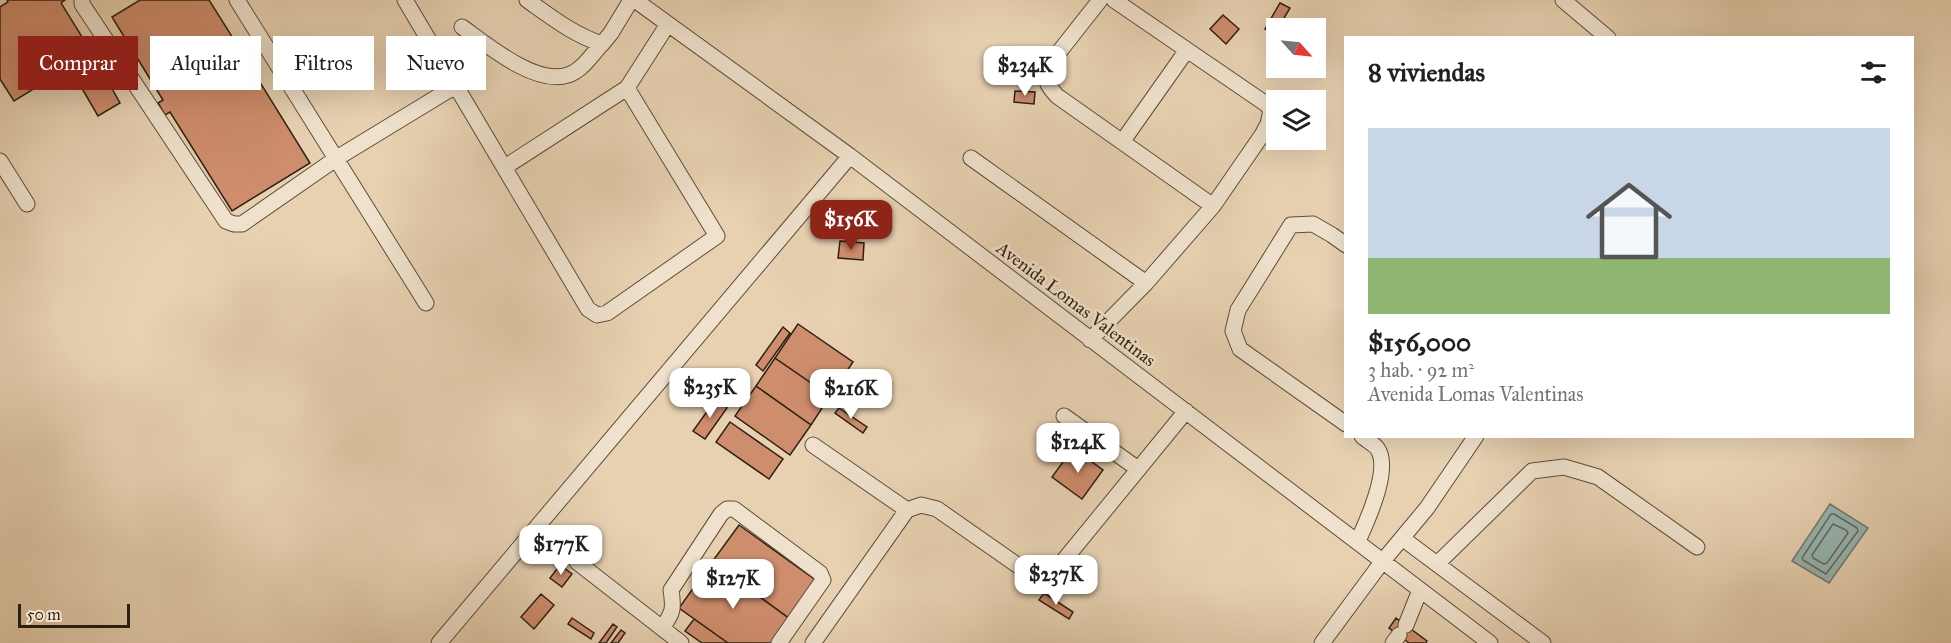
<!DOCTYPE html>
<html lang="es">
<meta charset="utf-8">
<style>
body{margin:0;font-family:"IM FELL Great Primer",serif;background:#f6f6f6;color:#202124;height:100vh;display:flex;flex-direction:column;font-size:22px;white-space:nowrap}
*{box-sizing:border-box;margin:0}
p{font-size:20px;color:#757577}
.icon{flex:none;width:33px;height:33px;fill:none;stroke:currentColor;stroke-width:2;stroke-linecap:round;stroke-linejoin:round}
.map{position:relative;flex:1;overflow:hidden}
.drawer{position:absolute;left:1344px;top:36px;width:570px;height:402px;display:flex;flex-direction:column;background:#fff;border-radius:0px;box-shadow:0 6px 24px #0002}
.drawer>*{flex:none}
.banner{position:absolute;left:18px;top:36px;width:570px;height:54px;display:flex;gap:12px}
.needle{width:39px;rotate:117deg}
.controls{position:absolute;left:1266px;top:18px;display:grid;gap:12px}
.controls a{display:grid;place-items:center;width:60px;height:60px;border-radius:0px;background:#fff;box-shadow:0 6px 24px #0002;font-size:30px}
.scale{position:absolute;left:18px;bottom:15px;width:112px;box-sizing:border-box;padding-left:6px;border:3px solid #2f1f10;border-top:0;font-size:16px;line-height:21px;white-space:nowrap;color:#2f1f10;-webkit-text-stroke:4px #efe1cc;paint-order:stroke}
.price{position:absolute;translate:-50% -51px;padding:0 14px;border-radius:12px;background:#fff;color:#222;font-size:20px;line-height:39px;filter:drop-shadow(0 2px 3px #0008)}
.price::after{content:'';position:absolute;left:50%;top:36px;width:18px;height:14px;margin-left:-9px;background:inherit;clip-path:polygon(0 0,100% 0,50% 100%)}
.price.on{background:#8f2418;color:#fff}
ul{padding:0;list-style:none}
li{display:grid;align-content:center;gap:12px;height:318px;padding:0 24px}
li+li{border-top:2px solid #e0e0e0}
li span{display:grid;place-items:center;height:186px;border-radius:0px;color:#555}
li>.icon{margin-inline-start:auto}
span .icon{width:108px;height:108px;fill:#fffc;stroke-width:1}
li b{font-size:26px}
h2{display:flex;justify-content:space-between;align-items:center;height:72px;padding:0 24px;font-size:26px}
.tag{padding:0 21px;border-radius:0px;background:#fff;box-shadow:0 6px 24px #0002;font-size:21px;line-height:54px}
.tag.on{background:#8f2418;color:#fff}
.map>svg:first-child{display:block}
.water{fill:#97b6b2;stroke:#6d7a71;stroke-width:1.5}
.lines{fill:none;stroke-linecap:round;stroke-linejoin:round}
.shore{stroke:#636a61;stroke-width:1.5}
.building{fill:#ce8d6d;stroke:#2f1f10;stroke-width:1.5}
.minor-casing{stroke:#5d4c38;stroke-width:17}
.minor{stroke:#efe1cc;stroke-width:15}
.labels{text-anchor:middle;stroke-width:5;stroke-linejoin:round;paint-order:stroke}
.street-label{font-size:18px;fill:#2f1f10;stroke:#efe1cc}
</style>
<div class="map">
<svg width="1951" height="643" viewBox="0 0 1951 643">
<rect width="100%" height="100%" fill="#e7d1b1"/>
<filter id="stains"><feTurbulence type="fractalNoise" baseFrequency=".00333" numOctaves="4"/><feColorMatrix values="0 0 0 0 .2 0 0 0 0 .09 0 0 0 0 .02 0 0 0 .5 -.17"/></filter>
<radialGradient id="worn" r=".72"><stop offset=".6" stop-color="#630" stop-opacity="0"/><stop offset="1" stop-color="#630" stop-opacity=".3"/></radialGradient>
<path class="water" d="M1830 504 1868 528 1829 583 1792 561Z"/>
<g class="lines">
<path class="shore" d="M1831 514H1834L1857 528 1858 531 1826 574 1803 560 1802 558Z
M1833 524 1846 530 1848 533 1827 563 1824 564 1813 558 1812 555Z"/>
</g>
<path class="building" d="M7 0H65L61 3 92 53 14 101 0 79V7L8 2Z
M140 0H209L241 51 246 47 253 59 248 63 310 163 232 211 170 112 165 115 158 103 163 100 112 17Z
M1280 3 1290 8 1274 35 1265 29Z
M1223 15 1239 29 1226 44 1210 29Z
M96 60 120 103 98 116 73 73Z
M1015 91 1035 92 1034 104 1014 102Z
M840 241 864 243 863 260 838 258Z
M798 324 853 362 830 396 775 358Z
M783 327 790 333 763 371 756 365Z
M775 358 830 396 811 425 756 386Z
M756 386 811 425 790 455 735 416Z
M716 399 727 408 705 439 693 431Z
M839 408 867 427 863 433 835 413Z
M730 422 783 459 769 479 716 442Z
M1073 448 1103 470 1082 499 1052 477Z
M739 525 817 581 790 619 712 562Z
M712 562 790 619 772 643H728L679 608Z
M560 565 572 574 562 587 550 578Z
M1044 593 1073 612 1069 619 1039 600Z
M541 594 554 605 534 629 521 617Z
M572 618 594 633 591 639 568 624Z
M1396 618 1427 641 1426 643H1409L1389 628Z
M694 619 728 643H702L685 631Z
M613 624 617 627 606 643H599Z
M621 630 625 633 618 643H611Z"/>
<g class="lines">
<defs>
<path id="minor" d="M82 0V4L226 221 234 224H242L337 158 457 85
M237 0 426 303
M405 0 588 309 597 315 607 313 717 236 627 88 668 24
M527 0C551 17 574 35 602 44L611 33 631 0
M635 0 850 156 1490 643
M1100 0 1048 66C1044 80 1047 85 1057 96L1213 206
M1563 0 1608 38
M462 27C487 45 536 86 568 75 582 71 592 54 602 44
M1122 142 1187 50
M971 158 1146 283
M0 161 27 204
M505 167 627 88
M1346 245 1332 235 1313 224 1291 225 1238 310 1233 331 1240 349 1346 424
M1090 340 1146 283 1213 206 1262 135 1268 124 1271 110 1266 104 1114 0
M1064 416 1138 469
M813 445 907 510
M1402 538 1543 643
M1358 541C1367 521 1392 468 1377 448 1374 444 1366 440 1362 436
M577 562 681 643
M1437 564 1532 471 1564 467 1598 477 1697 547
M1406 625 1420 590
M662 628C673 613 674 609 671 590L721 514 727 509H734L820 573 823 580 779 643
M439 643 850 156
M813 643 907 510 921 505 937 509 1027 572 1044 573 1060 565 1186 411
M1322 643 1382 562 1427 508 1476 436
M1393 643 1399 635"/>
</defs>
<use href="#minor" class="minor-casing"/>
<use href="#minor" class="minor"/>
</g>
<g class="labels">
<g class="street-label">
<text transform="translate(1076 304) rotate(37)" y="6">Avenida Lomas Valentinas</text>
</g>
</g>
<rect width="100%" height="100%" filter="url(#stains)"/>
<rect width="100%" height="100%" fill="url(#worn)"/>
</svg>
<div class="controls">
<a><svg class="needle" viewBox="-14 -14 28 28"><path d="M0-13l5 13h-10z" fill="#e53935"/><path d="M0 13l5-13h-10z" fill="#757577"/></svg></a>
<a><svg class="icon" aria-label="layers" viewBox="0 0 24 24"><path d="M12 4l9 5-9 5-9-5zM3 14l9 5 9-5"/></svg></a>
</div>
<div class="scale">50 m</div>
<b class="price" style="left:1025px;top:97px">$234K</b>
<b class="price on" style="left:851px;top:251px">$156K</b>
<b class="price" style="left:710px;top:419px">$235K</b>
<b class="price" style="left:851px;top:420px">$216K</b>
<b class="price" style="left:1078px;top:474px">$124K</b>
<b class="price" style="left:561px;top:576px">$177K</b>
<b class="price" style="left:1056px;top:606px">$237K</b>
<b class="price" style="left:733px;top:610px">$127K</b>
<div class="banner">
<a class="tag on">Comprar</a>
<a class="tag">Alquilar</a>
<a class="tag">Filtros</a>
<a class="tag">Nuevo</a>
</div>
<section class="drawer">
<h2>8 viviendas<svg class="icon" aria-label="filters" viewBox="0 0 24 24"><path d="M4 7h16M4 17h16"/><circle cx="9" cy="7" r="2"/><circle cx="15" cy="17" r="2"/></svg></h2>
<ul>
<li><span style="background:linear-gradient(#c9d6e8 70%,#8fb573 0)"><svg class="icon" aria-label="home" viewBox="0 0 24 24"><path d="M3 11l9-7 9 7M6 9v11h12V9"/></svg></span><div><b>$156,000</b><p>3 hab. · 92 m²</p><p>Avenida Lomas Valentinas</p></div></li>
</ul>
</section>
</div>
